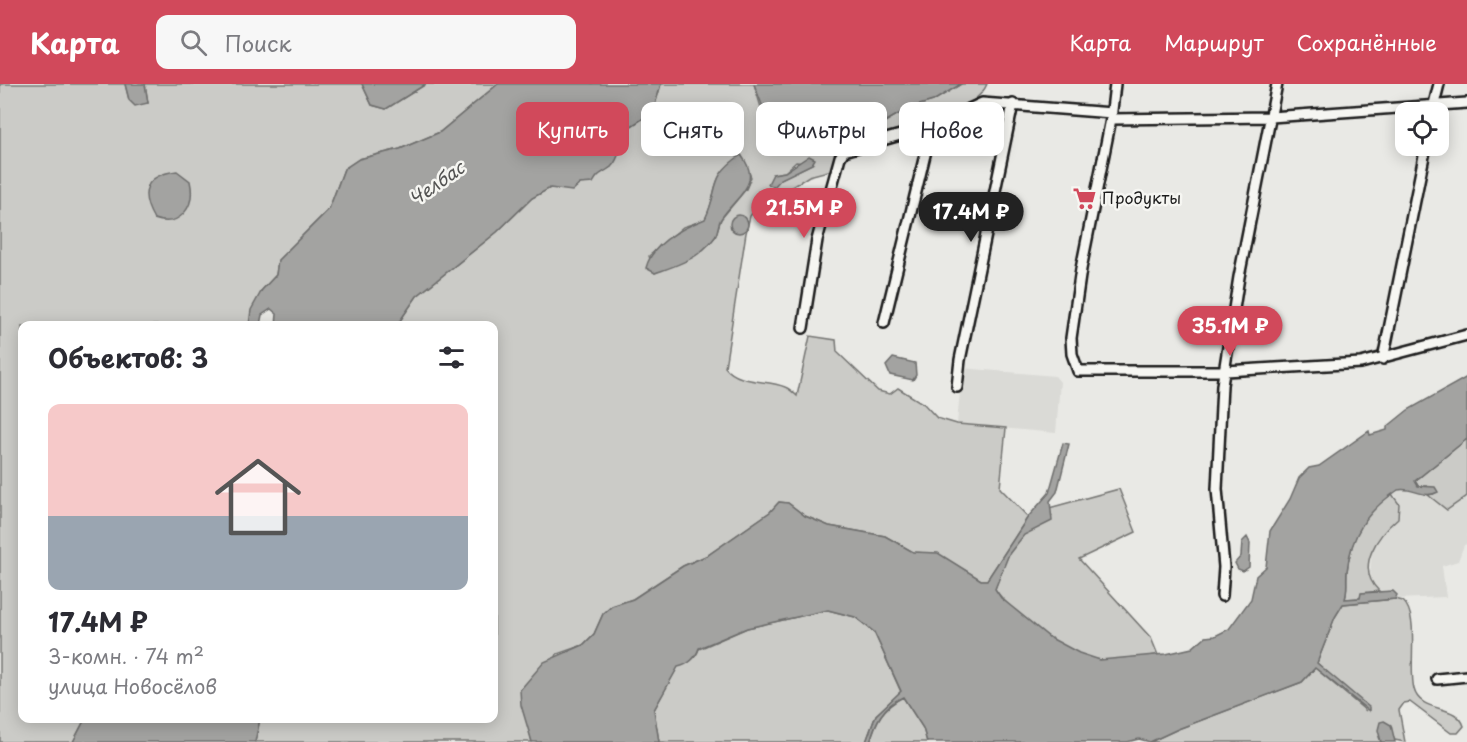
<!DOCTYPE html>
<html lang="ru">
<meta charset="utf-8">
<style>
body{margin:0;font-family:"Playpen Sans",sans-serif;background:#f7f7f7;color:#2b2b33;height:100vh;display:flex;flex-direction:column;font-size:22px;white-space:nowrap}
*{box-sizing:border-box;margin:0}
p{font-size:20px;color:#7c7c81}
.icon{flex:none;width:33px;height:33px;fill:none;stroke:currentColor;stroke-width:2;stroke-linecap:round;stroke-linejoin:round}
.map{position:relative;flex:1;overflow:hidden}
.panel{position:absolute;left:18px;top:237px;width:480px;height:402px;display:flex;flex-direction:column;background:#fff;border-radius:12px;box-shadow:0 3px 15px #0003}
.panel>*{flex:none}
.banner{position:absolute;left:516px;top:18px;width:570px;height:54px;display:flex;gap:12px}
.tools{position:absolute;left:1395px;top:18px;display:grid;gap:12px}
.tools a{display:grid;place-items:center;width:54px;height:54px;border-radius:12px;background:#fff;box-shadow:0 3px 15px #0003;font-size:30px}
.price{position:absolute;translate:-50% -51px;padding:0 14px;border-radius:21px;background:#d1495b;color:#fff;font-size:20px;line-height:39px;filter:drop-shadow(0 2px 3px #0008)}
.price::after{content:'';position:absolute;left:50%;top:36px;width:18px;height:14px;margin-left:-9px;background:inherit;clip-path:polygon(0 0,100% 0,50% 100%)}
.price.selected{background:#222;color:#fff}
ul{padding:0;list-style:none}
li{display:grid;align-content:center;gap:12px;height:318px;padding:0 30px}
li span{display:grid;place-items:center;height:186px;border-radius:12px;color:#555}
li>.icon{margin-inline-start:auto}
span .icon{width:108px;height:108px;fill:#fffc;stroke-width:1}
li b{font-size:26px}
h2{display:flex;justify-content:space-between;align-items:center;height:72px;padding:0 30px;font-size:26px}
.chip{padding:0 21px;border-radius:12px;background:#fff;box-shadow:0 3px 15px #0003;font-size:21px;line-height:54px}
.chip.selected{background:#d1495b;color:#fff}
header{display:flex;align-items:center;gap:36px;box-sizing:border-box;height:84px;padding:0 30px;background:#d1495b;color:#fff}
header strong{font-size:28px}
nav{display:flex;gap:33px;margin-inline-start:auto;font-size:21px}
.search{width:420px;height:54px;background:#f7f7f7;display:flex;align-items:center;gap:15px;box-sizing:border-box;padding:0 21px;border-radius:12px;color:#7c7c81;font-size:22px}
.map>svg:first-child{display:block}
.built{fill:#dadad6}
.green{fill:#cbcbc7;stroke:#747472;stroke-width:1.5;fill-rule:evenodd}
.water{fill:#a3a3a1;stroke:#6d6d6c;stroke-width:1.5}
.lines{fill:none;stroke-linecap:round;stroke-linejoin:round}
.minor-casing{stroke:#1c1c1c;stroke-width:14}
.minor{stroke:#f6f6f2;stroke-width:9}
.labels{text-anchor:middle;stroke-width:5;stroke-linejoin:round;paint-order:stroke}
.poi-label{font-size:16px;fill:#1c1c1c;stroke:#f6f6f2;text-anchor:start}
.water-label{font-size:18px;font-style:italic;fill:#525251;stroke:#f6f6f2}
</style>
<header>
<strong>Карта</strong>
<div class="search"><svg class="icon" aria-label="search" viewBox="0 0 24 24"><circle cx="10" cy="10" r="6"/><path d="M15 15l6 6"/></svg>Поиск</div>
<nav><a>Карта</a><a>Маршрут</a><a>Сохранённые</a></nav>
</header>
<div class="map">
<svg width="1467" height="658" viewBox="0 0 1467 658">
<rect width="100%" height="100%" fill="#e9e9e5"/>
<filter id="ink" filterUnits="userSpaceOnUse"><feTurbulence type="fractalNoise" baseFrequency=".0167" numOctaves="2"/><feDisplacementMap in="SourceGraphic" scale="12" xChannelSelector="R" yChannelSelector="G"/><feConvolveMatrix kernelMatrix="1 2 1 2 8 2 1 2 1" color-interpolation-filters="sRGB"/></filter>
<g filter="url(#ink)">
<path class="built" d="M962 284 1055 292 1060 298 1056 349 957 340Z
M1403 404 1428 411 1447 426 1467 412V460L1464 461 1458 477 1442 482 1446 513 1395 515 1397 511 1393 507H1379L1372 497 1370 488 1372 465 1384 446 1398 434 1400 428 1396 412 1392 410Z"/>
<path class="green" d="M0 0H125L129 15 148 19 145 0H362L372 21 386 25 426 0H498L440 48 400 65 359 75 344 85 329 125 278 176 276 191 262 206 251 241 22 242V634L85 635 73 658H0Z
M661 0H754L763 30 792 34 807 42 818 41 846 48 871 46 909 24 933 17 961 0H987C974 34 879 52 844 61L836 72 832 86 809 92 754 127 750 132 746 149 725 283C739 301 767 295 785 303 790 305 794 309 797 312L810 252 836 256 837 268 878 307 890 310 898 304 924 320 937 334 957 340 1006 344 1000 404 1028 433 987 496H981L938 470 913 468 885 452 829 442 805 432 788 419 779 418 770 428 708 471 683 482 633 515 612 522 603 530 594 550 583 561 557 570 529 644 532 658H255L260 635 494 634V242L397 241 417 212 497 148 532 114 550 104 580 100 611 83 625 46 647 32 655 21ZM742 72 751 93 746 105 721 135 715 153 697 170 655 189 649 172 683 143 705 136C720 104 707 93 742 72ZM796 78 812 80 781 95 773 90 785 88Z
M1467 355V412L1447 426 1428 411 1433 410 1427 402H1418L1415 397Z
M1119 405 1136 448 1079 475 1151 554 1158 571C1140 573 1121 577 1102 576 1071 574 1011 530 995 505 1001 485 1011 458 1028 447 1038 440 1045 441 1052 432L1049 424Z
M1392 410 1399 420 1398 434C1378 451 1354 483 1379 507L1362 509 1360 514 1345 515C1348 505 1346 498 1347 488 1350 455 1364 428 1392 410Z
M1395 515 1403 517C1420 532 1408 583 1414 605 1420 630 1457 619 1464 642L1458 649H1451L1410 618 1404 619 1399 626 1405 658 1379 653 1381 658H1150L1178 645 1302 598 1315 584 1366 627 1317 579 1335 533 1343 520Z
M828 526 855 533 874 548 901 608 876 631 866 658H659L654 626 678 582C688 581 696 574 699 565L747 544Z
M903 613 923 644 927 658H870C876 637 883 623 903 613Z"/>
<path class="water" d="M125 0H145L148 19 135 22 129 16Z
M362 0H426L386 25 372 21Z
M498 0H661L655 21 647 32 625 46C621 57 620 75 611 83 602 90 598 89 593 99L580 100 572 107 550 104 532 114 497 148 417 212 397 241H276L277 230 271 225 262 231 260 241H249L251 226 262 206 276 191 278 176 329 125 344 85 359 75 400 65 440 48Z
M754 0H961L933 17 909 24 871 46 846 48 818 41 807 42 792 34 781 37 773 31 763 30 764 26Z
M741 71C764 100 735 113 721 135 718 140 718 148 715 153 711 159 703 166 698 170 686 179 669 184 655 189L646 184C652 159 682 144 705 135 720 104 708 93 741 71Z
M809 72 815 75 812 80 781 95 774 103 768 100 773 90 785 88Z
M177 87 190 97C196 123 180 144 154 135 138 107 146 91 177 87Z
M730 140a9 9 0 1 1 18 0a9 9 0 1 1-18 0Z
M893 274 915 279 916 291 913 296 890 291 886 282Z
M1467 293V355L1415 397 1418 402 1435 403 1438 408C1424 416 1411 402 1398 406 1368 426 1351 450 1347 487 1346 497 1348 505 1345 515L1360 514 1361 509 1393 507 1397 511 1395 515 1343 520 1335 533 1317 579 1369 623V627L1315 584 1302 598 1178 645 1150 658 1139 655 1127 658H927L923 644 903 613C883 622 875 638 870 658H866L876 631 901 607 874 548 855 533 828 526 747 544 699 564C696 574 688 581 678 583L654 626 659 658H532L521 621 520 606 544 578 583 561 594 550 603 530 612 522 633 515 683 482 708 471 770 428 779 418 788 419 805 432 829 442 885 452 913 468 938 469 981 496H987L1028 433 1049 409 1063 359 1069 360 1057 408 1050 417 1052 437 1024 451 1009 470 995 505 1001 514 1049 553 1079 569 1100 576 1166 570 1192 564 1205 553 1215 552 1229 545 1251 515 1256 492 1266 483 1270 447 1290 415 1299 394 1309 384 1319 382 1369 347 1370 351 1387 346V343L1408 326Z
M1247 453 1250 459 1249 483 1243 487 1238 485 1235 479 1241 472 1242 458Z
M85 635V634L260 635 255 658H73Z
M1384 637 1391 641 1395 658H1381L1378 646 1380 638Z"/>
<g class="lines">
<defs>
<path id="minor" d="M1115 0 1111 35 1081 185 1071 254 1072 270 1078 287H1226L1361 279 1467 251
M1432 28 1439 0
M1111 35 1271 33 1467 19
M884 239 932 42
M803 244 817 156 840 73 844 67 932 42 982 19 1112 29
M1383 275 1426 62
M957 303 960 276 1013 20
M1222 512 1224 483 1217 405 1222 301 1239 193 1277 0
M1437 595 1467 592"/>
</defs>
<use href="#minor" class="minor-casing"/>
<use href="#minor" class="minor"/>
</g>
</g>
<defs>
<symbol id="supermarket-bare" viewBox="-9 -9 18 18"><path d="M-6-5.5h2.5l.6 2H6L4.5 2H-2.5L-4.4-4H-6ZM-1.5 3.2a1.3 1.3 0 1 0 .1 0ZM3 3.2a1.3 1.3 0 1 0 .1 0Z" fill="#d1495b" stroke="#f6f6f2" stroke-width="2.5" paint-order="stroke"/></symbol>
</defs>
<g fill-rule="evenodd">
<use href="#supermarket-bare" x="1068" y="98" width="33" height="33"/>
</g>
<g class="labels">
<g class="poi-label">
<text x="1102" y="120">Продукты</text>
</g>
<g class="water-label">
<text transform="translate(437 100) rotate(-35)" y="6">Челбас</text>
</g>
</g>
</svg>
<div class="tools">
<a><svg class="icon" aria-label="locate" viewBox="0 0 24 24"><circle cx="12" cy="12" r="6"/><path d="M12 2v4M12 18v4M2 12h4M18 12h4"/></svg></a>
</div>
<b class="price" style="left:804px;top:155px">21.5M ₽</b>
<b class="price selected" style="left:971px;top:159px">17.4M ₽</b>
<b class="price" style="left:1230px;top:273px">35.1M ₽</b>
<div class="banner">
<a class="chip selected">Купить</a>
<a class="chip">Снять</a>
<a class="chip">Фильтры</a>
<a class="chip">Новое</a>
</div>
<section class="panel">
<h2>Объектов: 3<svg class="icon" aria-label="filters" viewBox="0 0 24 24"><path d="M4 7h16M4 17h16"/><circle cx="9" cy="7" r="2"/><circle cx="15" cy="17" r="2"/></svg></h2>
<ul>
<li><span style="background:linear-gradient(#f6c9c9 60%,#9aa5b1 0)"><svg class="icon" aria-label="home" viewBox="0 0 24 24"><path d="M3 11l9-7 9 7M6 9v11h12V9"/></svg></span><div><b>17.4M ₽</b><p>3-комн. · 74 m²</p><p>улица Новосёлов</p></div></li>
</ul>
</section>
</div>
